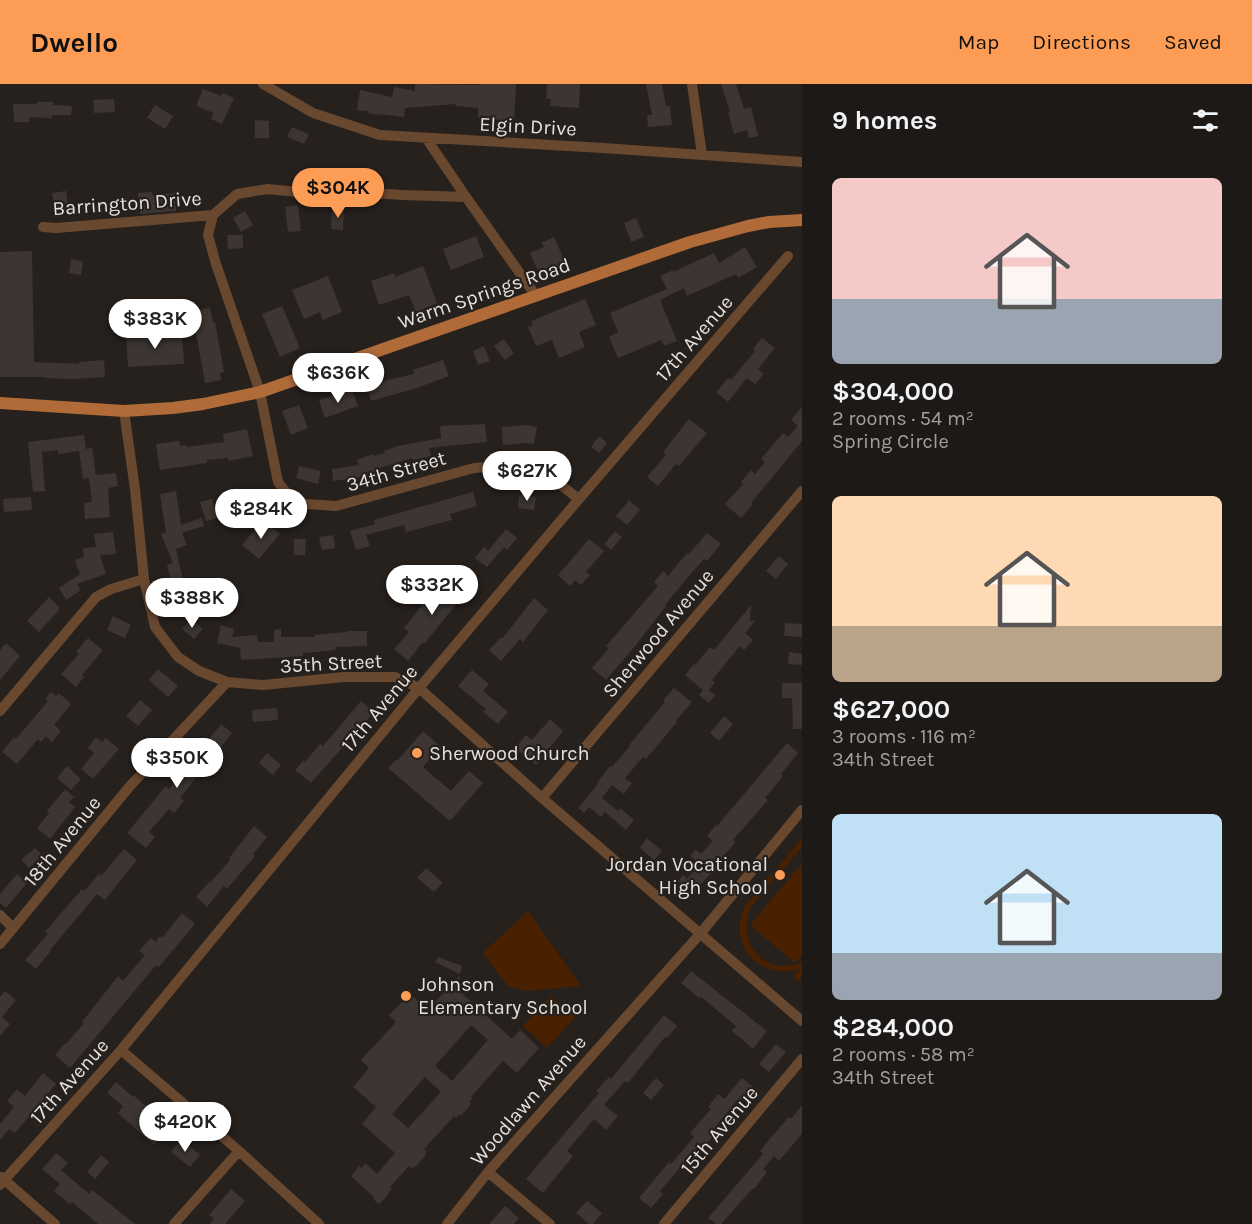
<!DOCTYPE html>
<meta charset="utf-8">
<style>
body{margin:0;font-family:Karla,sans-serif;background:#2a2623;color:#f1f3f6;height:100vh;display:flex;flex-direction:column;font-size:22px;white-space:nowrap}
*{box-sizing:border-box;margin:0}
p{font-size:20px;color:#a0a0a1}
.icon{flex:none;width:33px;height:33px;fill:none;stroke:currentColor;stroke-width:2;stroke-linecap:round;stroke-linejoin:round}
.map{position:relative;flex:1;overflow:hidden}
.details{display:flex;flex-direction:column;background:#1d1916;width:450px}
.details>*{flex:none}
.price{position:absolute;translate:-50% -51px;padding:0 14px;border-radius:21px;background:#fff;color:#222;font-size:20px;line-height:39px;filter:drop-shadow(0 2px 3px #0008)}
.price::after{content:'';position:absolute;left:50%;top:36px;width:18px;height:14px;margin-left:-9px;background:inherit;clip-path:polygon(0 0,100% 0,50% 100%)}
.price.current{background:#fd9d55;color:#111}
ul{padding:0;list-style:none}
li{display:grid;align-content:center;gap:12px;height:318px;padding:0 30px}
li span{display:grid;place-items:center;height:186px;border-radius:9px;color:#555}
li>.icon{margin-inline-start:auto}
span .icon{width:108px;height:108px;fill:#fffc;stroke-width:1}
li b{font-size:26px}
h2{display:flex;justify-content:space-between;align-items:center;height:72px;padding:0 30px;font-size:26px}
header{display:flex;align-items:center;gap:36px;box-sizing:border-box;height:84px;padding:0 30px;background:#fd9d55;color:#111}
header strong{font-size:28px}
nav{display:flex;gap:33px;margin-inline-start:auto;font-size:21px}
main{display:flex;flex:1;min-height:0}
.map>svg:first-child{display:block}
.green{fill:#492100}
.building{fill:#3c3531;fill-rule:evenodd}
.lines{fill:none;stroke-linecap:round;stroke-linejoin:round}
.minor{stroke:#694830;stroke-width:10}
.major{stroke:#b06b38;stroke-width:12}
.poi-dot{fill:#fd9d55;stroke:#27211d;stroke-width:2}
.labels{text-anchor:middle;stroke-width:4.5;stroke-linejoin:round;paint-order:stroke}
.street-label{font-size:20px;fill:#e5e1de;stroke:#27211d}
.poi-label{font-size:20px;fill:#e5e1de;stroke:#27211d;text-anchor:start}
</style>
<header>
<strong>Dwello</strong>
<nav><a>Map</a><a>Directions</a><a>Saved</a></nav>
</header>
<main>
<div class="map">
<svg width="802" height="1140" viewBox="0 0 802 1140">
<rect width="100%" height="100%" fill="#27211d"/>
<path class="green" d="M802 754V763L751 823C735 859 765 894 802 878V893L798 897 793 893 799 885C782 889 769 888 755 877 740 865 736 844 743 826 746 818 755 811 760 804 774 788 788 771 802 754Z
M802 779V871L795 879 750 841Z
M528 827 581 902 527 907 508 902 483 869Z
M551 911 575 933 547 964 523 942Z"/>
<path class="building" d="M415 0 480 1V0H516L514 37 478 34V24L456 22V20L405 24 404 33 379 30V31L368 29V27L357 26 360 6 392 13 394 3 415 7Z
M547 0H580L579 24 550 22 551 15H546Z
M646 0H662L666 22H670L672 41 648 43 647 31H652Z
M721 0H736L744 25 751 23 758 52 749 54 747 46 734 50 728 28H730Z
M203 5 221 12 223 9 234 14 222 40 211 35 214 29 196 22Z
M114 15 115 28 94 29 93 16Z
M37 18H53V21L72 22 71 31H52V34L29 33V38H14L13 20H37Z
M155 21 173 32 165 45 147 34Z
M255 36 269 37V54H255Z
M292 43 309 50 304 60 287 53Z
M66 107 69 129 56 131 52 109Z
M152 108V111L175 109 176 127 140 130 138 109Z
M298 121 301 147 288 148 285 123Z
M332 124H344L343 146 331 145Z
M245 127 253 141 241 148 233 134Z
M636 134 644 153 631 158 624 139Z
M227 151H243V164L228 165Z
M476 152 484 173 451 186 443 165Z
M554 153 566 180 540 191 530 169 544 163 541 159Z
M745 163 757 183 738 194 736 190 687 212 684 204 660 216 677 257 664 262 661 256 618 274 609 253 618 248 610 229 667 205 660 192 673 186V188L714 169 719 179Z
M32 167 34 278 79 280V278L104 276 105 293 75 295 45 294V293H0V168Z
M71 175 83 177 81 191 69 189Z
M423 182 437 219 416 228 409 211 379 221 371 197 394 189 395 193Z
M328 192 342 228 323 236 320 228 304 235 292 206Z
M585 215 596 241 579 248 585 263 559 274 552 256 536 262 528 243 533 241 531 237Z
M282 222 300 264 280 273 262 230Z
M210 224 213 238H215L224 288 220 289 221 296 205 299 192 227Z
M182 248 184 280 128 283 126 251Z
M762 254 775 264 758 285 764 290 755 300 747 294 728 318 716 308 728 294 731 296 755 267 753 265Z
M504 255 514 269 505 276 494 262Z
M484 262 490 277 478 281 473 267Z
M443 276 449 292 417 304 371 317 367 301 414 290 413 286Z
M352 306 358 322 325 334 319 316Z
M299 321 308 344 291 351 282 327Z
M802 323V357L751 419 753 420 741 434 725 420 743 400 741 398 751 386 755 390 765 378 761 375 783 349 788 353 798 342 791 336Z
M689 335 707 349 679 382 676 380 658 402 647 393 666 371 663 368Z
M485 340 487 358 429 364 431 372 413 376 412 374 377 385V387L357 394 333 397 332 385 359 381 357 376 373 370 374 372 385 369 384 367 398 362 441 354 440 342Z
M525 341 537 343 534 360 524 359 503 361 502 343Z
M247 345 253 372 229 377 228 374 207 376V379L160 386 156 360 179 357 180 362 186 361V363L224 358 223 350Z
M84 351 86 365 92 364 96 391 116 389 118 402 108 404 110 433 85 435 84 419 92 418 89 394 83 395 79 367 58 370V366L42 368 45 407 33 408 28 358Z
M599 352 607 359 599 369 591 363Z
M299 382 321 387 318 400 296 394Z
M176 407 181 441 202 434 204 442 182 449 187 461 176 465 183 496 179 497 194 523 183 529 171 509 174 508 167 481 173 479 161 450 166 449 160 410Z
M473 408 477 422 450 430 452 436 406 448 404 441 366 451 370 462 356 466 350 447 375 440 374 436Z
M519 411 536 413 534 426 518 424Z
M31 413 32 426 4 428 3 415Z
M212 415 217 434 206 437 200 418Z
M629 416 640 426 627 441 616 432Z
M263 436 280 450 259 475 242 461Z
M506 445 517 454 507 466 504 463 487 483 475 474 484 463 488 467Z
M615 447 622 453 611 466 604 460Z
M113 448 116 470 100 471 106 490 77 500 81 506 66 516 59 504 80 490 75 476 84 473 83 464 96 463 94 450Z
M707 449 721 460 707 477 704 475 688 493 665 521 666 522 636 561 606 596 592 584 609 564 606 562 658 502 654 498 663 487 668 492 687 469 689 470Z
M333 451 335 464 322 466 319 453Z
M294 455H306L305 471H294Z
M589 455 604 467 586 488 590 491 581 501 575 496 570 502 558 491Z
M779 472 788 480 776 495 766 487Z
M466 487 476 496 424 560 422 559 408 577 394 565 409 548 404 544 429 512 434 517 448 500 452 503Z
M49 513 59 523V526L39 548 27 537Z
M534 514 548 526 523 558 520 555 501 577 489 566 500 554 502 555Z
M751 521 750 537H755L745 549 753 556 744 566 740 562 712 596 715 598 709 606 715 611 709 619 699 611 703 606 685 591 694 580 695 581 710 563 714 566Z
M113 532 131 541 125 554 107 546Z
M191 535 203 545 194 555 182 545Z
M785 539 802 540V553L784 552Z
M221 541 234 545 232 553 257 551 258 558H274V546L281 545V553H315V551L347 548V547H367V562L335 563 336 566 303 569V572L241 576 240 564 217 559Z
M88 554 103 566 82 591 84 593 76 603 61 590 79 570 76 568Z
M6 559 20 572 0 596V566Z
M789 568 802 570V581L788 580Z
M158 585 178 602 168 613 149 596Z
M472 586 489 600 483 607 508 628 498 640 483 628 486 625 458 602Z
M782 599H802V645H793L792 614H782Z
M674 604 692 618 676 637 677 638 646 675 643 673 625 694 632 699 624 710 612 701 602 714 618 727 620 724 634 736 626 746 605 728 601 733 589 723 584 729 578 724 598 700 597 699 610 682 612 683 630 662 629 661 665 618 663 616Z
M51 608 56 612 59 609 71 620 54 641 61 647 52 658 46 652 41 658 38 655 17 680 2 668 14 653 16 655 48 617 45 615Z
M140 616 152 626 138 642 126 632Z
M361 617 374 628 311 699 295 686 304 676 305 678 320 660 323 662Z
M277 624 278 636 253 638 252 626Z
M724 632 733 640 719 657 710 649Z
M550 635 563 647 536 681 515 664 526 651 532 656Z
M221 640 232 649 180 714 184 717 174 729 169 725 149 748 155 753 146 764 127 749 166 702 169 705Z
M423 647 440 662 423 683 451 707 469 687 483 699 450 737 388 684 396 676 397 677Z
M96 653 102 658 106 654 119 665 93 695 81 685 94 669 88 664Z
M787 659 798 669 781 690 783 692 765 714 768 716 733 756 736 758 720 776 722 777 693 809 678 797 683 791 687 795 700 780 690 772 696 766 701 770 713 757 707 752 716 741 717 742Z
M267 669 281 681 273 691 259 679Z
M67 682 81 695 71 706 57 694Z
M65 705 74 713 69 718 75 723 50 755 37 744 49 729 47 727Z
M254 742 267 753 253 770 255 772 227 805 224 802 207 823 196 813 209 798 210 799 230 776 229 774Z
M647 754 662 767 654 776 640 764Z
M35 764 42 771 29 784 21 776Z
M124 765 137 776 105 816 97 810 50 866 51 867 36 885 25 876 48 850 45 848 82 805 84 807 99 790 101 792Z
M426 784 443 799 434 808 417 794Z
M17 790 27 799 6 824 0 819V810Z
M182 829 195 840 159 883 156 881 70 984 55 971 65 959 66 960 84 939 82 938 118 892 123 897 145 871 139 867 151 854 156 858 160 852 162 854Z
M438 873 462 882 460 890 435 878Z
M691 887 767 947 753 965 732 947 736 942 700 912 699 914 681 899Z
M460 891 457 905 512 955 520 946 539 964 517 989 503 977 471 1013 472 1015 469 1018 471 1020 461 1032 459 1030 456 1034 454 1032 424 1065 427 1068 425 1070 426 1071 415 1083 414 1082 412 1085 409 1082 390 1103 392 1105 388 1109 389 1110 379 1120 373 1115 374 1113 351 1092 359 1082 362 1084 365 1079 377 1090 395 1069 362 1040 376 1023 353 1003 369 984 361 976 396 938 389 931 410 910 428 926ZM471 941 488 956 452 997 435 982ZM425 993 441 1008 408 1044 392 1030Z
M5 907 16 916 2 933 10 940 0 952V913Z
M664 931 677 942 667 954 665 953 628 999 625 997 604 1021 618 1032 606 1046 594 1035 567 1067 573 1072 543 1109 526 1095 599 1009 596 1007 609 993 611 995Z
M776 960 786 968 769 988 759 980Z
M43 989 56 1000 15 1049 9 1045 0 1056V1040L14 1023 7 1017 17 1005 25 1012Z
M656 994 664 1001 651 1016 643 1009Z
M742 994 753 1003 741 1017 739 1014 716 1042 720 1044 689 1081 685 1078 660 1107 663 1110 651 1124 639 1114 669 1078 671 1080 694 1053 690 1049 711 1025 708 1023 718 1010 724 1015Z
M116 998 132 1012 133 1011 152 1027 148 1031 166 1046 154 1061 118 1029 123 1022 107 1009Z
M802 1021V1050L779 1077 774 1072 763 1085 767 1088 754 1105 753 1104 721 1140H716L708 1134 763 1070 760 1067 774 1050 789 1033 791 1035Z
M181 1055 200 1071 190 1083 171 1068Z
M56 1069 68 1079 61 1086 89 1110 92 1106 135 1140H98L72 1118 70 1120 54 1107 60 1100 42 1085Z
M101 1071 109 1078 95 1095 87 1088Z
M231 1105 245 1117 225 1140H210L214 1135 209 1131Z
M587 1117 602 1129 593 1140H589L576 1129Z
M505 1122 519 1134 514 1140H489Z"/>
<g class="lines">
<path class="minor" d="M263 0 313 29 380 51 603 64 802 78
M692 0 702 71
M426 54 466 113
M43 143 56 144 213 131
M536 212 466 113 402 111 359 108 318 110 268 105 237 110 213 131 208 151 216 180 260 308 278 398 290 413 306 420 336 422 474 384 498 382H527L549 392 579 415
M124 327 135 405 144 495 155 543 178 573 199 587 227 598 263 601 344 593H395L419 604 542 714 802 937
M0 627 96 513 111 505 144 495
M542 714 802 407
M0 831 13 844
M0 860 130 702 227 598
M121 966 239 1067 319 1140
M488 1088 550 1140
M1 1093 55 1140
M0 1101 121 966 419 604 579 415 788 172
M174 1140 239 1067
M447 1140 488 1088 700 850 802 726
M664 1140 802 975"/>
<path class="major" d="M0 319 124 327 173 324 203 320 260 308 690 158 748 142 769 138 802 136"/>
</g>
<g class="poi-dot">
<circle cx="417" cy="669" r="6"/>
<circle cx="780" cy="791" r="6"/>
<circle cx="406" cy="912" r="6"/>
</g>
<g class="labels">
<g class="street-label">
<text transform="translate(528 42) rotate(3)" y="7">Elgin Drive</text>
<text transform="translate(127 119) rotate(-4)" y="7">Barrington Drive</text>
<text transform="translate(484 209) rotate(-19)" y="7">Warm Springs Road</text>
<text transform="translate(694 254) rotate(-49)" y="7">17th Avenue</text>
<text transform="translate(396 387) rotate(-16)" y="7">34th Street</text>
<text transform="translate(658 549) rotate(-50)" y="7">Sherwood Avenue</text>
<text transform="translate(331 579) rotate(-3)" y="7">35th Street</text>
<text transform="translate(379 624) rotate(-50)" y="7">17th Avenue</text>
<text transform="translate(62 757) rotate(-51)" y="7">18th Avenue</text>
<text transform="translate(69 997) rotate(-48)" y="7">17th Avenue</text>
<text transform="translate(528 1016) rotate(-49)" y="7">Woodlawn Avenue</text>
<text transform="translate(719 1046) rotate(-50)" y="7">15th Avenue</text>
</g>
<g class="poi-label">
<text x="429" y="676">Sherwood Church</text>
<text x="768" y="787" text-anchor="end">Jordan Vocational<tspan x="768" dy="23">High School</tspan></text>
<text x="418" y="907">Johnson<tspan x="418" dy="23">Elementary School</tspan></text>
</g>
</g>
</svg>
<b class="price current" style="left:338px;top:135px">$304K</b>
<b class="price" style="left:155px;top:266px">$383K</b>
<b class="price" style="left:338px;top:320px">$636K</b>
<b class="price" style="left:527px;top:418px">$627K</b>
<b class="price" style="left:261px;top:456px">$284K</b>
<b class="price" style="left:432px;top:532px">$332K</b>
<b class="price" style="left:192px;top:545px">$388K</b>
<b class="price" style="left:177px;top:705px">$350K</b>
<b class="price" style="left:185px;top:1069px">$420K</b>
</div>
<section class="details">
<h2>9 homes<svg class="icon" aria-label="filters" viewBox="0 0 24 24"><path d="M4 7h16M4 17h16"/><circle cx="9" cy="7" r="2"/><circle cx="15" cy="17" r="2"/></svg></h2>
<ul>
<li><span style="background:linear-gradient(#f6c9c9 65%,#9aa5b1 0)"><svg class="icon" aria-label="home" viewBox="0 0 24 24"><path d="M3 11l9-7 9 7M6 9v11h12V9"/></svg></span><div><b>$304,000</b><p>2 rooms · 54 m²</p><p>Spring Circle</p></div></li>
<li><span style="background:linear-gradient(#ffd9b3 70%,#b9a48a 0)"><svg class="icon" aria-label="home" viewBox="0 0 24 24"><path d="M3 11l9-7 9 7M6 9v11h12V9"/></svg></span><div><b>$627,000</b><p>3 rooms · 116 m²</p><p>34th Street</p></div></li>
<li><span style="background:linear-gradient(#bfe0f5 75%,#9aa5b1 0)"><svg class="icon" aria-label="home" viewBox="0 0 24 24"><path d="M3 11l9-7 9 7M6 9v11h12V9"/></svg></span><div><b>$284,000</b><p>2 rooms · 58 m²</p><p>34th Street</p></div></li>
</ul>
</section>
</main>
